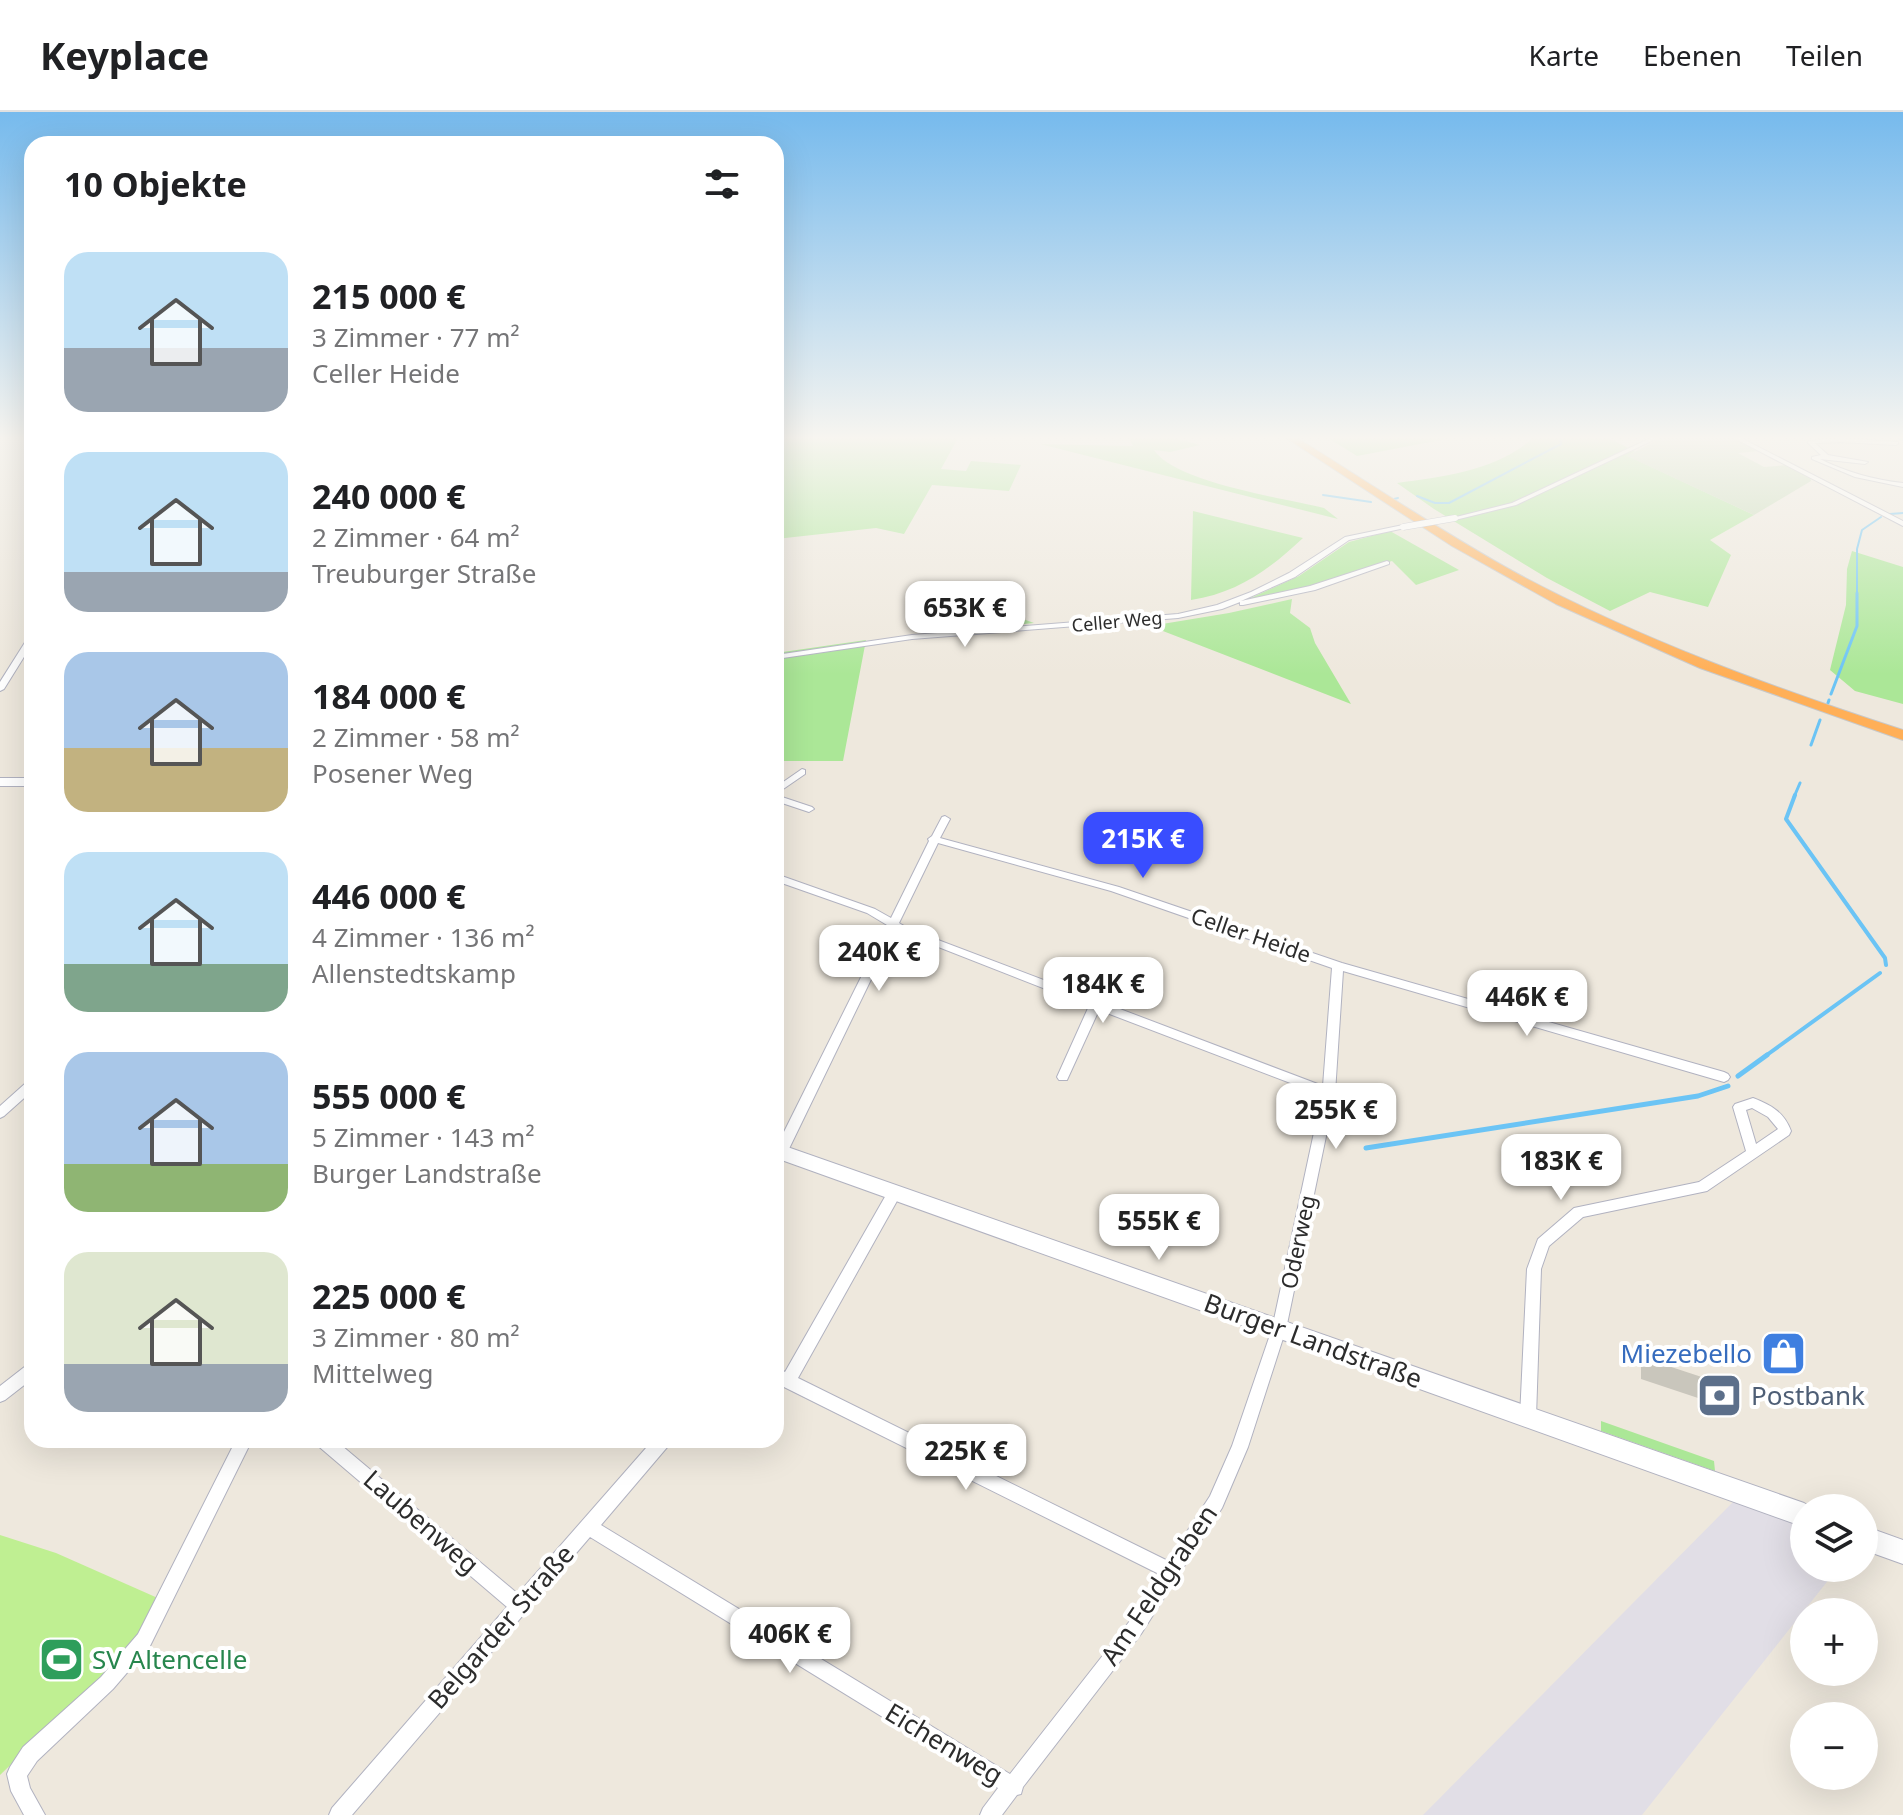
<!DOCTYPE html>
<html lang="de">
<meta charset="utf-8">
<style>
body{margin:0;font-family:"Noto Sans",sans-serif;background:#f6f6f6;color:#202124;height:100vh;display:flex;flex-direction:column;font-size:30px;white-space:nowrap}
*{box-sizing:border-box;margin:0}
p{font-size:26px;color:#757577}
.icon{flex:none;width:44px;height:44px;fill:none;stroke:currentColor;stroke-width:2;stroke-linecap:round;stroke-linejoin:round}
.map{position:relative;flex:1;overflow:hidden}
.sheet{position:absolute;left:24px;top:24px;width:760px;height:1312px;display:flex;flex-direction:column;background:#fff;border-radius:24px;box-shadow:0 8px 32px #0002}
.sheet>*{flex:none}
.controls{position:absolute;left:1790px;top:1382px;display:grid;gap:16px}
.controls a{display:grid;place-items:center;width:88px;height:88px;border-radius:50%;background:#fff;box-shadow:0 8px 32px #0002;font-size:40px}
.price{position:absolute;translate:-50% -68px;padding:0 18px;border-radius:16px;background:#fff;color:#222;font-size:26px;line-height:52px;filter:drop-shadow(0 2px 4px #0008)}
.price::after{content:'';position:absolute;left:50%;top:48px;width:24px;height:18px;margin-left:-12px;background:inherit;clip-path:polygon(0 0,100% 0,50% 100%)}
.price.current{background:#394dff;color:#fff}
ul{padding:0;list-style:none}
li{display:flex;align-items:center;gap:24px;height:200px;padding:0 40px}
li span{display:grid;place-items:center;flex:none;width:224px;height:160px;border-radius:24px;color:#555}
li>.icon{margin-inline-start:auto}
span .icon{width:96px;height:96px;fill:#fffc;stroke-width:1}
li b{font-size:34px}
h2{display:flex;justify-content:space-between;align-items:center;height:96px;padding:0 40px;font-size:34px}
header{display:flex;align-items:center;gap:48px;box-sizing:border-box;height:112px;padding:0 40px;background:#fff;border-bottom:2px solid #e0e0e0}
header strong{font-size:38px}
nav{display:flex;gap:44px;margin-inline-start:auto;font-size:28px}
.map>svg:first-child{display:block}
.industrial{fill:#e1dee6}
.green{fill:#abe797}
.cemetery{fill:#c2d9b3}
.pitch{fill:#bfef92}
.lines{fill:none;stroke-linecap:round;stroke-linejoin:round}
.stream-far3{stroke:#6bc4f5;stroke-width:2}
.stream-far2{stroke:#6bc4f5;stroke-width:3}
.stream-far1{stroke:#6bc4f5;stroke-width:4}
.stream{stroke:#6bc4f5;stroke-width:5}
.building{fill:#c9c6bc}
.street-casing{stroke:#b1b2c0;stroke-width:2}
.secondary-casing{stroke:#b1b2c0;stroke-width:2}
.highway-casing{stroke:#c8c8c8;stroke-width:2}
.street{fill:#fff;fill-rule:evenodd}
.secondary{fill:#fff;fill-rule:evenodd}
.highway{fill:#ffaf57;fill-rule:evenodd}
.street-bridge-casing{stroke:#b1b2c0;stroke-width:7;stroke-linecap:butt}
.street-bridge{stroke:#fff;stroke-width:6}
.labels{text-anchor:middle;stroke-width:8;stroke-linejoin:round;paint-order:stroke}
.far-street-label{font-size:18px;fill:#2c2c2c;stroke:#fff}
.street-label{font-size:22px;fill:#2c2c2c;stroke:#fff}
.near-street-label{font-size:26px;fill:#2c2c2c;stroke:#fff}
.near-shop-label{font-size:26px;fill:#366cbe;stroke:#fff;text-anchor:end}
.near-service-label{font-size:26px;fill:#4e5e75;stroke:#fff;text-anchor:start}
.near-leisure-label{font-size:26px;fill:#27864d;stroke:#fff;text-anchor:start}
</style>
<header>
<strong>Keyplace</strong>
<nav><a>Karte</a><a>Ebenen</a><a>Teilen</a></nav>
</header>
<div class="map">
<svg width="1903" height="1703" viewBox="0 0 1903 1703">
<rect width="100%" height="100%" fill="#eee8dd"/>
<path class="industrial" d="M1736 1387 1804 1412V1456H1838L1642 1703H1423Z"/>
<path class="green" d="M776 324H959L941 357 966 359 971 349 1021 353 1009 379 932 373 904 422 876 416 776 427Z
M1128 324H1172L1173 326 1200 333 1170 340 1154 338C1176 371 1284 386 1324 396L1338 407 1040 332 1133 334Z
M1325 324H1438L1451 326 1357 344Z
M1535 324H1604L1635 339 1628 344 1754 403 1710 428 1731 443 1708 495 1650 480 1610 499 1547 466 1434 397 1397 371C1445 364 1498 359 1535 324Z
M1193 399 1303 426C1269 458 1237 481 1191 488Z
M1390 419 1459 458 1416 473 1392 449 1310 474 1242 490 1299 464 1349 430Z
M1852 439 1903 455V592L1855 579 1830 558 1846 493 1847 457Z
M1292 487 1290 501 1310 516 1315 531 1351 592 1150 514 1229 501Z
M972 489 1034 511 955 519Z
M866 528 843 649H776V541Z
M1601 1309 1714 1349 1715 1359 1601 1319Z"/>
<path class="cemetery" d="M1665 324H1730L1759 339 1738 341 1764 355 1788 353 1810 365 1811 369 1754 403 1627 344Z"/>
<path class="pitch" d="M0 1423 56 1441 160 1487 140 1528 0 1663Z"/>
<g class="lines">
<path class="stream-far3" d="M1893 324 1903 328
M1323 383 1371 390
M1417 384 1435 391H1449L1561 332 1560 324
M1394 387 1398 386
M1890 402 1903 401
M1857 483V437L1862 418 1881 405"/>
<path class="stream-far2" d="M1831 582 1857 514V481
M1828 591 1829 588
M1811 633 1820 608
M1794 685 1800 671"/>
<path class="stream-far1" d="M1795 683 1786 707 1885 846 1886 853
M1764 945 1880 861"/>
<path class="stream" d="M1738 964 1767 943
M1366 1036 1698 984 1728 974"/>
</g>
<path class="building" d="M1641 1245 1729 1274 1731 1297 1641 1267Z"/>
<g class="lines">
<defs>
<path id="street" d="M1655 324H1662L1516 393 1455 408 1452 406 1512 391Z
M1730 324H1737L1903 409V414Z
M1840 326 1898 330V332L1896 333 1840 330 1815 331 1828 343 1868 350 1865 352 1820 347C1846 360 1874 368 1903 371V375L1855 365 1812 347V345L1821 343 1808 331V329Z
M1403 413 1406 415 1405 416 1349 428 1295 465 1241 489 1310 474 1387 449 1389 450V452L1315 478 1243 493H1240V490L1222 497 1178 506 912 527 776 547V543L912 523 1178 502 1217 493 1251 480 1289 461 1345 425Z
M29 524H32V532L4 577 0 579V570Z
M802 657 805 658V662L776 682V675Z
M776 683 812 695 814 697 809 700 776 689Z
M945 704 950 707 940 726 1119 775 1342 851 1724 960 1728 962 1730 965 1728 968 1724 970 1343 859 1335 981 1286 1217 1248 1335 1222 1396 1181 1459 1179 1466 1176 1467 1141 1522 1023 1675 1021 1682 1017 1683 1002 1703H980L983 1696 998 1676 590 1425 352 1703H329L332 1696 507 1495 317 1333 315 1328H335L518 1482 653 1328H671L669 1333 601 1413 1010 1662 1129 1510 1159 1462 776 1271V1256L785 1260 890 1076 895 1075 900 1076 902 1080 798 1266 1168 1449 1210 1384 1232 1334 1272 1217 1322 983 1099 898 1067 968H1059L1057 965 1089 894 895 818 786 1043 781 1044 776 1042V1036L887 813 867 801 776 769V762L875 797 891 806 929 729 928 727 932 724 942 705ZM938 731 1111 779 1332 856 1323 974 909 817 899 811Z
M32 967V979L4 1004 0 1006V994L28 969Z
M1753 986C1771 993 1784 1000 1791 1019L1789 1023 1707 1079 1583 1105 1549 1134 1541 1157 1536 1305 1534 1310 1528 1313 1522 1310 1520 1305 1527 1157 1538 1127 1574 1096 1699 1070 1746 1039 1733 995 1735 992ZM1752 996 1768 1005 1778 1017 1756 1032 1746 998Z
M32 1251V1267L5 1288 0 1290V1274L27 1253Z
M236 1328H252L150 1534 113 1577 37 1649 27 1664 30 1676 45 1703H24L11 1679 7 1662 10 1655 23 1635 101 1565 138 1522Z"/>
<path id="secondary" d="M0 666H32V674H0Z
M776 1031 1804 1391 1813 1396H1804V1415L776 1046Z
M1864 1414 1903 1428V1452L1864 1438Z"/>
<path id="highway" d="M1283 324H1294C1368 370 1440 419 1516 461 1639 527 1771 575 1903 618V628L1700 556 1556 492 1452 434Z"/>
</defs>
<use href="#street" class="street-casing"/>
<use href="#secondary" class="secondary-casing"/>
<use href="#highway" class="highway-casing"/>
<use href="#street" class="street"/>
<use href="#secondary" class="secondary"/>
<use href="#highway" class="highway"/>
<defs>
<path id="street-bridge" d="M1403 415 1455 406"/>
</defs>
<use href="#street-bridge" class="street-bridge-casing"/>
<use href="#street-bridge" class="street-bridge"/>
</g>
<linearGradient id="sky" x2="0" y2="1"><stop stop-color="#76baed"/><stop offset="0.58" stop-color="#f7f5f0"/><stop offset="1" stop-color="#f7f5f0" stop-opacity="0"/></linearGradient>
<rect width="1903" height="562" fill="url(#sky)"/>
<defs>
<symbol id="shop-square" viewBox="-11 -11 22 22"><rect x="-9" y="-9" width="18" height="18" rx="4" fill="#3f7fe0" stroke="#fff"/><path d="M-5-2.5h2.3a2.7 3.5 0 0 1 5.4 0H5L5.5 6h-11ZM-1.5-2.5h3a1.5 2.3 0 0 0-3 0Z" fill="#fff"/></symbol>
<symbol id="bank-square" viewBox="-11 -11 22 22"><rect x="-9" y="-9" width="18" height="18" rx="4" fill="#5c6f8a" stroke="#fff"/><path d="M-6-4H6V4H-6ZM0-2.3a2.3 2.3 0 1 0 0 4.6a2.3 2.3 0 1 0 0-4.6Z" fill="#fff"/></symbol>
<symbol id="stadium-square" viewBox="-11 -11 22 22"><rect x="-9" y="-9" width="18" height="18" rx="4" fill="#2e9e5b" stroke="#fff"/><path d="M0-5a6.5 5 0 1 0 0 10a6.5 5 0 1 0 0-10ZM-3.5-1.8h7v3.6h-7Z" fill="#fff"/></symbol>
</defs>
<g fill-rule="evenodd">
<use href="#shop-square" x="1758" y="1216" width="51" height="51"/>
<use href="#bank-square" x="1694" y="1258" width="51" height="51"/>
<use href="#stadium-square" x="36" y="1522" width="51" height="51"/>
</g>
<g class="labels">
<g class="far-street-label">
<text transform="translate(1117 510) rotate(-5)" y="6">Celler Weg</text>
</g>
<g class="street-label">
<text transform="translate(1251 823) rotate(19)" y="8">Celler Heide</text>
<text transform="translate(1298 1130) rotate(-78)" y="8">Oderweg</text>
</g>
<g class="near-street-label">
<text transform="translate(1313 1229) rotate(20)" y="9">Burger Landstraße</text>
<text transform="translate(421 1410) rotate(41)" y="9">Laubenweg</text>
<text transform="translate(1159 1473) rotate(-56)" y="9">Am Feldgraben</text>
<text transform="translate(501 1515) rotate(-49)" y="9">Belgarder Straße</text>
<text transform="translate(944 1632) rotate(31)" y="9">Eichenweg</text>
</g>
<g class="near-shop-label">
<text x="1752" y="1251">Miezebello</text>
</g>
<g class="near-service-label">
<text x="1751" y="1293">Postbank</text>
</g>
<g class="near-leisure-label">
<text x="92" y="1557">SV Altencelle</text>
</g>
</g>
</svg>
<div class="controls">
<a><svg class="icon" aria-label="layers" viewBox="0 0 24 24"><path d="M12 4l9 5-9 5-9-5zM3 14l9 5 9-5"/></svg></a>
<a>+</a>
<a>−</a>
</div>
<b class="price" style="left:965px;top:537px">653K €</b>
<b class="price current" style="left:1143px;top:768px">215K €</b>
<b class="price" style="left:879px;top:881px">240K €</b>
<b class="price" style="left:1103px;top:913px">184K €</b>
<b class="price" style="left:1527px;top:926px">446K €</b>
<b class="price" style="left:1336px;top:1039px">255K €</b>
<b class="price" style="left:1561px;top:1090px">183K €</b>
<b class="price" style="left:1159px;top:1150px">555K €</b>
<b class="price" style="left:966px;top:1380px">225K €</b>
<b class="price" style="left:790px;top:1563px">406K €</b>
<section class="sheet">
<h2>10 Objekte<svg class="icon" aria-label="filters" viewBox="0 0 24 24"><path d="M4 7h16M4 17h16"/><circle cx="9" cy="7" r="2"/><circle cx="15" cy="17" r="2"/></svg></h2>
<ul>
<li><span style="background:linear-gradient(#bfe0f5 60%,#9aa5b1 0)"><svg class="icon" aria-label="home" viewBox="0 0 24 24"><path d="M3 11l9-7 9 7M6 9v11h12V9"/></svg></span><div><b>215 000 €</b><p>3 Zimmer · 77 m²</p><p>Celler Heide</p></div></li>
<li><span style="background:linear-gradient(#bfe0f5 75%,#9aa5b1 0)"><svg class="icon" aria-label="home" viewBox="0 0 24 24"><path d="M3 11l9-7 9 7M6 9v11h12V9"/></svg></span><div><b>240 000 €</b><p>2 Zimmer · 64 m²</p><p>Treuburger Straße</p></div></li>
<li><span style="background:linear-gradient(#a9c7e8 60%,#c2b280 0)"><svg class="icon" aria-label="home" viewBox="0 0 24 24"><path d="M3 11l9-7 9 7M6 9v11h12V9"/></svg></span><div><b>184 000 €</b><p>2 Zimmer · 58 m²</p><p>Posener Weg</p></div></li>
<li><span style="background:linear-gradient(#bfe0f5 70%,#7fa58c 0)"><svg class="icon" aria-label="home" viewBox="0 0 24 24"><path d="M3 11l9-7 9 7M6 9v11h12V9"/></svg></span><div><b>446 000 €</b><p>4 Zimmer · 136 m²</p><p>Allenstedtskamp</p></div></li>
<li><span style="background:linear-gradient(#a9c7e8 70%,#8fb573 0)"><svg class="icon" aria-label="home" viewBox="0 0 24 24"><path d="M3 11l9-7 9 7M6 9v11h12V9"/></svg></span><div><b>555 000 €</b><p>5 Zimmer · 143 m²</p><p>Burger Landstraße</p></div></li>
<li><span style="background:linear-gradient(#dfe7d0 70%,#9aa5b1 0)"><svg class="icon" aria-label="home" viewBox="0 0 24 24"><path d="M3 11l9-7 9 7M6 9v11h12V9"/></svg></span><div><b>225 000 €</b><p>3 Zimmer · 80 m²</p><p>Mittelweg</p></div></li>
</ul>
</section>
</div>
